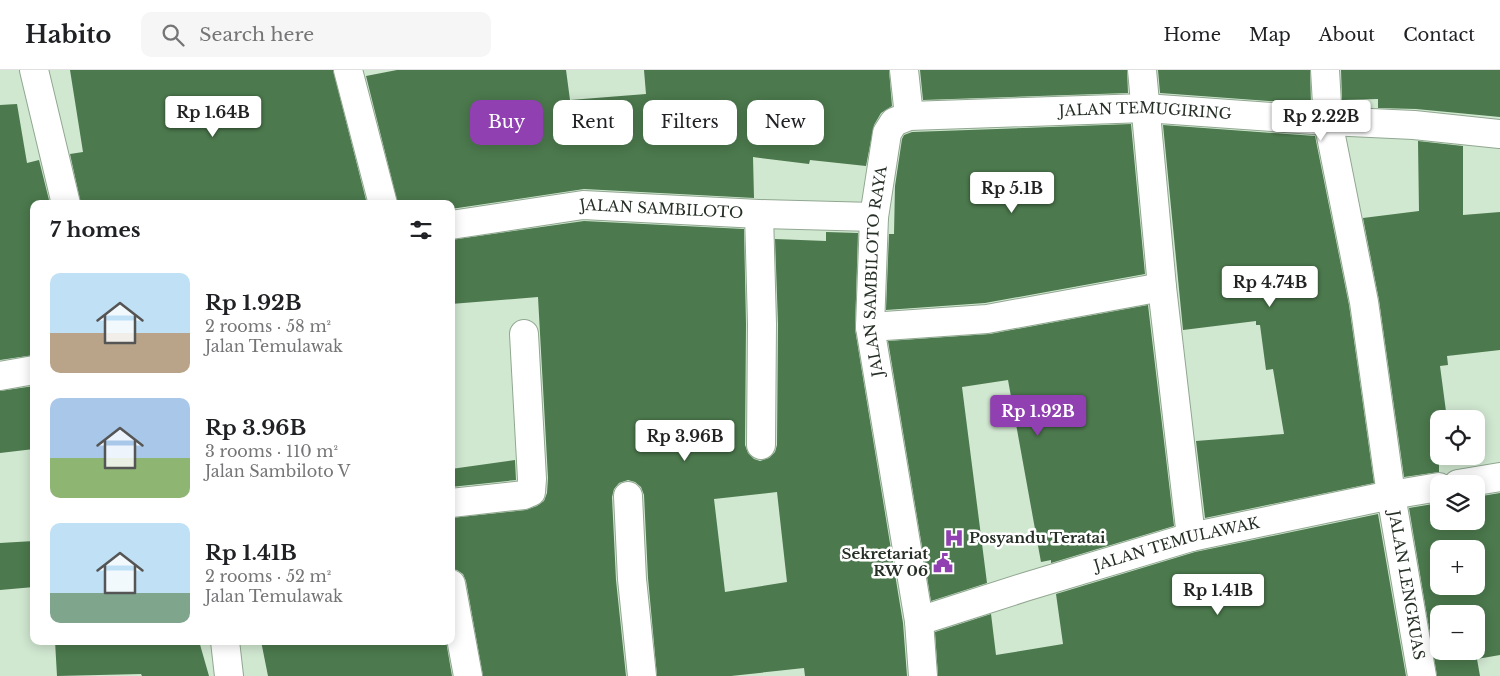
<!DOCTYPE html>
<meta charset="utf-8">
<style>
body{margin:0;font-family:"Libre Baskerville",serif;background:#f6f6f6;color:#202124;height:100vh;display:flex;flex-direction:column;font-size:19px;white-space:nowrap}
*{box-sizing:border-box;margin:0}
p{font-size:16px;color:#757577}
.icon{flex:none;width:28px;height:28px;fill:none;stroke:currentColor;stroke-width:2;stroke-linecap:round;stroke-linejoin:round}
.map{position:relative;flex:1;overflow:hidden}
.side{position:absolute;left:30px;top:130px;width:425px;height:445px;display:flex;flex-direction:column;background:#fff;border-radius:10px;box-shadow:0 2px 12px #0003}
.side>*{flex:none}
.top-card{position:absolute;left:470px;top:30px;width:475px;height:45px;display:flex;gap:10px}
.buttons{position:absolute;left:1430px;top:340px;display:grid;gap:10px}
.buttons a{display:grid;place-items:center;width:55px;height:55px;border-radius:10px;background:#fff;box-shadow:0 2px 12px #0003;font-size:25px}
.price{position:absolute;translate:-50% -42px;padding:0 11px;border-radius:5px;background:#fff;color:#222;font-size:16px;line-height:32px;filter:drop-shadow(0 1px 2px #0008)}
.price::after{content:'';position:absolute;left:50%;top:30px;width:15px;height:11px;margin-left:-8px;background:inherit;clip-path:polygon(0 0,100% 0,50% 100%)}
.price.current{background:#9040b0;color:#fff}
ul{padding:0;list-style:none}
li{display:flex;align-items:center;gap:15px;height:125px;padding:0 20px}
li span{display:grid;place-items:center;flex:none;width:140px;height:100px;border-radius:10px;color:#555}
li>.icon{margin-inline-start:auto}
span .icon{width:60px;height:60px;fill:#fffc;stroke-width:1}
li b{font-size:21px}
h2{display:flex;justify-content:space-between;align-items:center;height:60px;padding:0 20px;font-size:21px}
.pill{padding:0 18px;border-radius:10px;background:#fff;box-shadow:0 2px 12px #0003;font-size:18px;line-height:45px}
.pill.current{background:#9040b0;color:#fff}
header{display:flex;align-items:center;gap:30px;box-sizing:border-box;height:70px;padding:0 25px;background:#fff;border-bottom:1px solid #e0e0e0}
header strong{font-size:24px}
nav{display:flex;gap:28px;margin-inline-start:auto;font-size:18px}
.search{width:350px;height:45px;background:#f6f6f6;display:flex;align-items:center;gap:12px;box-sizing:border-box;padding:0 18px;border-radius:10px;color:#757577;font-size:19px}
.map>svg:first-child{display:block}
.building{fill:#4c794d;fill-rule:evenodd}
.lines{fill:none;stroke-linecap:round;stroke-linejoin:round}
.minor-casing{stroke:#91a791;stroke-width:30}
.minor{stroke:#fff;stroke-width:28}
.labels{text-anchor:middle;stroke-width:5;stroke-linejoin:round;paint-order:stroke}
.street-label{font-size:15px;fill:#262f26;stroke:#fff}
.poi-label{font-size:15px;font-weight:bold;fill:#262f26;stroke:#fff;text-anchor:start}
</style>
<header>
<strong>Habito</strong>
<div class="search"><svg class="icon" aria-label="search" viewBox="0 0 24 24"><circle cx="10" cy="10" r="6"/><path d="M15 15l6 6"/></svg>Search here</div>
<nav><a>Home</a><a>Map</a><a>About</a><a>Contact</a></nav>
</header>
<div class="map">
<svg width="1500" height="606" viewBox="0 0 1500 606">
<rect width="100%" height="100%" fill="#d0e7d0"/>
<path class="building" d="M70 0H333L367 134H81L70 84 83 82Z
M397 0H566L570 30 646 24 644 0H889L892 36 881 43 874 55 866 96 810 90 809 94 753 87 754 128 584 119 451 139V134H398L366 6Z
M920 0H1127L1128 23 923 30Z
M1158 0H1310L1311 34 1160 23Z
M1341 0H1500V47L1416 39 1378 38V29L1342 30Z
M17 34 27 93 39 90 50 134H34V285L0 290V35Z
M1131 54 1145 204 985 233 886 240 889 164H894L895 116 902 69 904 65 912 62Z
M1163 55 1315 66 1349 235 1374 413 1205 448 1196 371 1284 364 1273 299 1266 300 1260 255H1256V251L1183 260Z
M1418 71 1463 76V145L1500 142V280L1447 286 1448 295 1440 296 1447 349H1439V402L1404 407 1379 230 1363 148 1419 141Z
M584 151 744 159 746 254 745 375 748 383 754 389 760 391 769 388 775 382 777 375 778 254 775 169 826 171V162L858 163 855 259 903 553 907 606H805L804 598 731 606H657L648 508 644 425 641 417 635 412 628 410 619 413 614 419 612 427 616 510 626 606H483L466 511 463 504 457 500 451 499V448L526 440 537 436 544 431 547 423 548 408 538 227 451 234V170ZM777 422 787 512 725 522 714 429Z
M1148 235 1174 456 1051 493V490L1041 492 1008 310 962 317 987 513 931 531 888 271 990 264Z
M34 316V379L0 383V321Z
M515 390 516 410 451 417V399Z
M1500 423V585L1477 589 1480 606H1437L1409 438 1439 433V451H1476V427ZM1439 479H1476V516H1439ZM1439 544H1476V581H1439Z
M1378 444 1406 606H938L935 562 991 544 996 585 1063 574 1056 524 1195 482Z
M34 471V517L0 520V473Z
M55 571H199L209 606H142L141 604 57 606Z
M261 571H446L452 606H268Z"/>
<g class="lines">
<defs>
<g id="minor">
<path d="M34 0 66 134"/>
<path d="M348 0 383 134"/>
<path d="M904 0 909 46"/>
<path d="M1142 0 1162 217 1191 467"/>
<path id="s1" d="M1325 0 1328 51 1364 232 1391 425 1422 606"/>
<path d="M759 144 762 254 761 375"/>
<path id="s2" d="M451 155 583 135 759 144 874 147"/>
<path d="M870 257 987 249 1162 217"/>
<path d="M0 306 34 300"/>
<path d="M1458 414 1500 407"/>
<path d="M628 426 632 509 642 606"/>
<path d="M451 433 524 425 531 422 532 409 524 264"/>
<path d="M451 514 468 606"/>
<path id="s3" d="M919 551 1025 517 1191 467 1391 425 1439 417"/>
<path d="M225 571 229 606"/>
<path id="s4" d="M923 606 919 551 870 257 874 147 887 63 894 52 909 46 1145 38 1328 51 1414 55 1500 64"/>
</g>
</defs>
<use href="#minor" class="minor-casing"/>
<use href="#minor" class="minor"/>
</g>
<defs>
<symbol id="hospital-bare" viewBox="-9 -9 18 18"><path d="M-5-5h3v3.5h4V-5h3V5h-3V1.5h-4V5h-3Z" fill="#9040b0" stroke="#fff" stroke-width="2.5" paint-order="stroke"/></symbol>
<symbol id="civic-bare" viewBox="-9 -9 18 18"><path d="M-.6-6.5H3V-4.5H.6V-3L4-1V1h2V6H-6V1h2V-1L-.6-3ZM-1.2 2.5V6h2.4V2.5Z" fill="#9040b0" stroke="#fff" stroke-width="2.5" paint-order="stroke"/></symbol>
</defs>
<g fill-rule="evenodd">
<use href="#hospital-bare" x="940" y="454" width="28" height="28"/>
<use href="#civic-bare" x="929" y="479" width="28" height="28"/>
</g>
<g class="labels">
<g class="street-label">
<text dy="5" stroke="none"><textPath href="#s4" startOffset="814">JALAN TEMUGIRING</textPath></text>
<text dy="5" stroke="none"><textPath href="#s2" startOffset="212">JALAN SAMBILOTO</textPath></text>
<text dy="5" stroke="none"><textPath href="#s4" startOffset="409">JALAN SAMBILOTO RAYA</textPath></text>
<text dy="5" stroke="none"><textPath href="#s3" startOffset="269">JALAN TEMULAWAK</textPath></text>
<text dy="5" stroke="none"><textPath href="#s1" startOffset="522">JALAN LENGKUAS</textPath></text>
</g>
<g class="poi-label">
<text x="969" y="473">Posyandu Teratai</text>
<text x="928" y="489" text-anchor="end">Sekretariat<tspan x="928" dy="17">RW 06</tspan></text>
</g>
</g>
</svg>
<div class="buttons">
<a><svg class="icon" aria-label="locate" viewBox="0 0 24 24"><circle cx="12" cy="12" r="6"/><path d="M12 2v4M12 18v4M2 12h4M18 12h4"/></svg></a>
<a><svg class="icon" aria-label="layers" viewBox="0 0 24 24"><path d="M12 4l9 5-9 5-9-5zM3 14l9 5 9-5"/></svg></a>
<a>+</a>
<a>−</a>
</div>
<b class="price" style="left:213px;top:68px">Rp 1.64B</b>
<b class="price" style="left:1321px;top:72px">Rp 2.22B</b>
<b class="price" style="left:1012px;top:144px">Rp 5.1B</b>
<b class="price" style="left:1270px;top:238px">Rp 4.74B</b>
<b class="price current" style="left:1038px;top:367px">Rp 1.92B</b>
<b class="price" style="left:685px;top:392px">Rp 3.96B</b>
<b class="price" style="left:1218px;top:546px">Rp 1.41B</b>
<div class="top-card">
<a class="pill current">Buy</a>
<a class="pill">Rent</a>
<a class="pill">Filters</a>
<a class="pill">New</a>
</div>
<section class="side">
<h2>7 homes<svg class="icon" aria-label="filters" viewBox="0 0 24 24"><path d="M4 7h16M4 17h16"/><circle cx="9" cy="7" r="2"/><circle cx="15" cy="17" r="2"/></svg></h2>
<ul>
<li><span style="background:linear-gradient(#bfe0f5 60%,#b9a48a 0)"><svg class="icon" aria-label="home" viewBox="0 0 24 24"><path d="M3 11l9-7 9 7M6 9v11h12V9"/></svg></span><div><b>Rp 1.92B</b><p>2 rooms · 58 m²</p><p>Jalan Temulawak</p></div></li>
<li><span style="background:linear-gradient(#a9c7e8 60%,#8fb573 0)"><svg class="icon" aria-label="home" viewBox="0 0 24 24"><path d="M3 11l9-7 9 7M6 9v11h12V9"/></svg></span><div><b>Rp 3.96B</b><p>3 rooms · 110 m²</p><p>Jalan Sambiloto V</p></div></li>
<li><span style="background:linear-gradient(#bfe0f5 70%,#7fa58c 0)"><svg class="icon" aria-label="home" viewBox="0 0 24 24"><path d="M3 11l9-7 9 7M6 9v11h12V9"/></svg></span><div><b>Rp 1.41B</b><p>2 rooms · 52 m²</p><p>Jalan Temulawak</p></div></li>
</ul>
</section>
</div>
